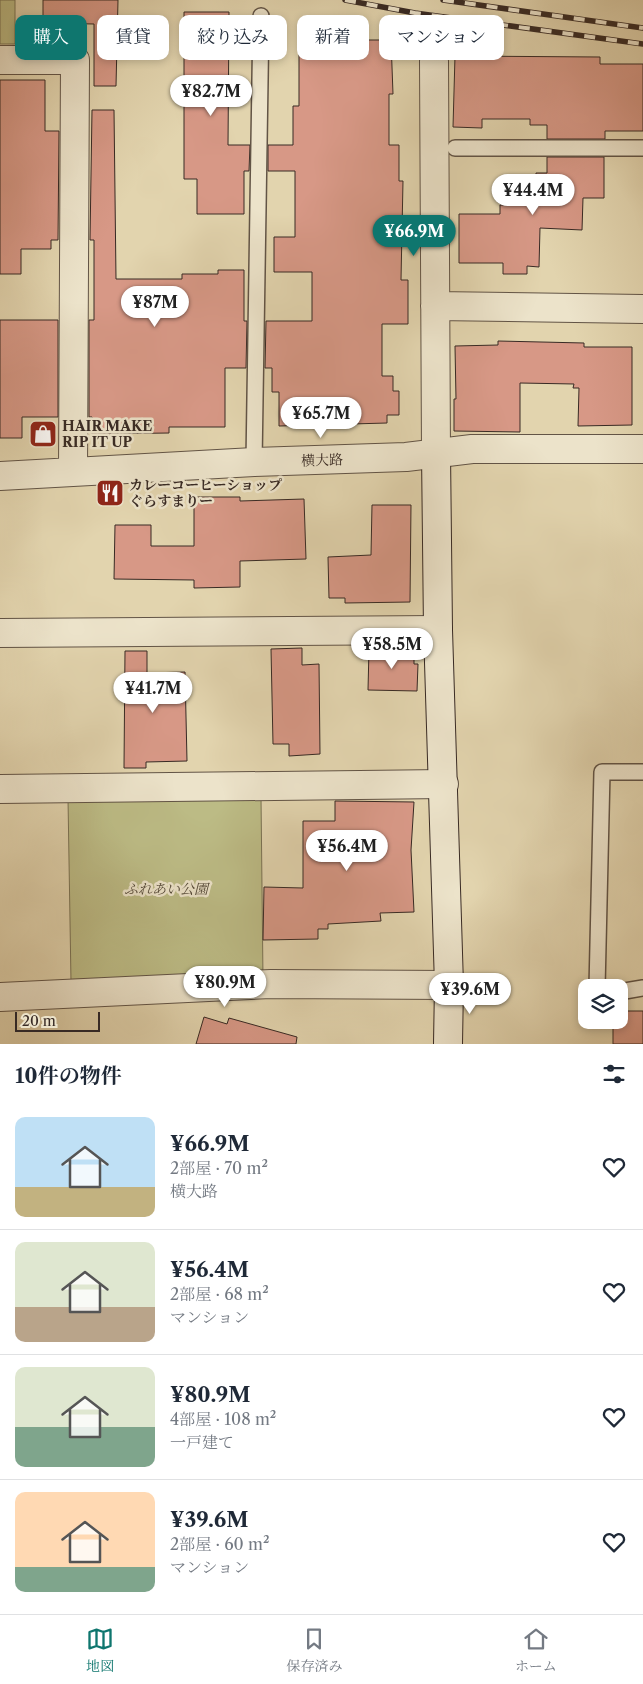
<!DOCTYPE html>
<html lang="ja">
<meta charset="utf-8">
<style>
body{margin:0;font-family:"Libre Caslon Text","Noto Serif JP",serif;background:#f6f6f7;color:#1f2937;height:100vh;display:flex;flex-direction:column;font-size:19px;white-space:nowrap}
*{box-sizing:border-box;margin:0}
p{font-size:16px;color:#747a83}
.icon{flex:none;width:28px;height:28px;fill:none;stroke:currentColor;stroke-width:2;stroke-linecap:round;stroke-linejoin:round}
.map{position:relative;height:1044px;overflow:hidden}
.panel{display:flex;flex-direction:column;background:#fff;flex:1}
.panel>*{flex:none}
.guide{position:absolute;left:15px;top:15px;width:614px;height:45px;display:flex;gap:10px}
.buttons{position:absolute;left:578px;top:979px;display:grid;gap:10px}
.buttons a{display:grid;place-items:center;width:50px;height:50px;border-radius:10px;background:#fff;box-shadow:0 2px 8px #0003;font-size:25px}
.scale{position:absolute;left:15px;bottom:12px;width:85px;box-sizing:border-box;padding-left:5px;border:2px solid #382a24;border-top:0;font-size:14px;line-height:18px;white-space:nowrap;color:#382a24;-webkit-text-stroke:4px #ece3ca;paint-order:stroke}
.price{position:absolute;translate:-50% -42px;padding:0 11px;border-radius:18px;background:#fff;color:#222;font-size:16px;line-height:32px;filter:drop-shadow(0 1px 2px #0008)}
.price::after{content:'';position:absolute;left:50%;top:30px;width:15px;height:11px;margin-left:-8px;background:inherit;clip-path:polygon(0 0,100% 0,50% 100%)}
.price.selected{background:#0f766e;color:#fff}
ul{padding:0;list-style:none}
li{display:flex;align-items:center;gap:15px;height:125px;padding:0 15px}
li+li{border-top:1px solid #e0e1e3}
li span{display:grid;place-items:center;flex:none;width:140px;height:100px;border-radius:10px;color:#555}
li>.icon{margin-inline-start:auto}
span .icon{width:60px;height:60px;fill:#fffc;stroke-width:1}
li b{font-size:21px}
h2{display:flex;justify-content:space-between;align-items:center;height:60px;padding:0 15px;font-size:21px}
.tag{padding:0 18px;border-radius:10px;background:#fff;box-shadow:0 2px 8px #0003;font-size:18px;line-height:45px}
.tag.selected{background:#0f766e;color:#fff}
.dock{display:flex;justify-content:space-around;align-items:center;height:70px;border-top:1px solid #e0e1e3;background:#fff;font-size:14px;color:#747a83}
.dock a{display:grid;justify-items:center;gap:2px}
.dock .selected{color:#0f766e}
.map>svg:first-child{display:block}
.green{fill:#bcbb85;stroke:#7a7254}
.building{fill:#d79886;stroke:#382a24}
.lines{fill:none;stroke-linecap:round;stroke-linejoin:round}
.lane-casing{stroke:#625446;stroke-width:18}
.street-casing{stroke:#625446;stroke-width:30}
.secondary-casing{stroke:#382a24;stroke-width:30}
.lane{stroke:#ece3ca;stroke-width:15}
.street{stroke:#ece3ca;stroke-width:28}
.secondary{stroke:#ece3ca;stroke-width:28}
.rail-casing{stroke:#382a24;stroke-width:5.5}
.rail{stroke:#ece3ca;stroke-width:4;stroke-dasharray:11;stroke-linecap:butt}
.labels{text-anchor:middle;stroke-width:5;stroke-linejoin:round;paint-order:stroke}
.poi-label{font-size:14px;font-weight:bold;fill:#382a24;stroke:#ece3ca;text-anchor:start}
.street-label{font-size:14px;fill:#382a24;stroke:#ece3ca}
.park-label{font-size:14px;font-style:italic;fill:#524737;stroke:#ece3ca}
</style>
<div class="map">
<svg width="643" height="1044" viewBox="0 0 643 1044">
<rect width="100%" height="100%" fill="#e2d4ae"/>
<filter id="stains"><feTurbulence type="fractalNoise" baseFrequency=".004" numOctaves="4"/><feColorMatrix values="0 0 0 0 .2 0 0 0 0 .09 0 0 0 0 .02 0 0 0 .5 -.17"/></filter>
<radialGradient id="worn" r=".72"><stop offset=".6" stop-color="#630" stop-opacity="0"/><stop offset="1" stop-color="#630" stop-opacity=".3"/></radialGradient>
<path class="green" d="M0 0H15V44H0Z
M261 797 263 979 71 982 68 799Z"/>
<path class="building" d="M43 0H118L116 86H94V24L43 23Z
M184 12H229L228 145H250L249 171H244V214H197V179H184Z
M299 35H338V40H391L393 94H389V145H399V181H403L401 280H408V324H382V376H393V391H399V415H387V423L279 426V392H272V368H265L266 321H312V272H274V237H295V171H268V145H293V106H299Z
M455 56 600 57V64H643V131H605V139H547V125H530V119H482V128L453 127Z
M0 80H45V131H59L58 240H51V249H21V274H0Z
M92 110H114L116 279H182V274H218V270H244V321H247L246 368H225V427H169V433L92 434V417H89V320H94V240H90Z
M547 157H604V198H583L582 230 540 228 539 267 527 266V274H503V263H459V214H500V205H535L536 173H547Z
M0 320H58V417H22V438H0Z
M498 341 584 343V347H632V425L578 426 579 388H573L574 384 520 383V432L454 431V399H456L455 346 498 345Z
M194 497H240V501L304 499 306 559 240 561V587L194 588V580L114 579 115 525H151V546H194Z
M372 505H411L410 602 345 603V598H329L328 557 371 555Z
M302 648V665L319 664 320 754 289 756V744H273L271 649Z
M369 649 414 650V664H418L417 691 368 690Z
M125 651H147V673L185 672 187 761 146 762V768H124Z
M335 801 414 802 411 850 414 912 380 913 381 921 328 924V929H318V939L263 940 264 887 303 888V821H335Z
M619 1011H643V1044H613V1020H619Z
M204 1017 227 1024 229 1018 297 1037 296 1044H196Z"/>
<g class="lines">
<defs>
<path id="lane" d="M455 148H643
M254 462 261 16
M597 988 602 772H643
M619 992 643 988"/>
<path id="street" d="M0 60H75L73 472
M434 61 436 453
M435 306 643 309
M0 476 254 462 406 457 472 449H643
M0 633 438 630
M0 789 444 784
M0 997 271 984 449 985"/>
<path id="secondary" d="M436 453 438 630 449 985 448 1044"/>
</defs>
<use href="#lane" class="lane-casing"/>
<use href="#street" class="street-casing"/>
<use href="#secondary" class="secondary-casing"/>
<use href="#lane" class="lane"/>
<use href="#street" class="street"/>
<use href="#secondary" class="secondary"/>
<defs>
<path id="rail" d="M345 0 415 13 643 44
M443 0 643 28"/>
</defs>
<use href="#rail" class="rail-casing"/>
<use href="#rail" class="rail"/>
</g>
<defs>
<symbol id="shop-square" viewBox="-11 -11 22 22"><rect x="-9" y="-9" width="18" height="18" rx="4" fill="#8f2418" stroke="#ece3ca"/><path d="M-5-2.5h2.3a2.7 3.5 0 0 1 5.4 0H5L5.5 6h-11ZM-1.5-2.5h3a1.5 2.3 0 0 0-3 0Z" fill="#fff"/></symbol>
<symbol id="restaurant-square" viewBox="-11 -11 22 22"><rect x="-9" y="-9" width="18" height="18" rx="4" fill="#8f2418" stroke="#ece3ca"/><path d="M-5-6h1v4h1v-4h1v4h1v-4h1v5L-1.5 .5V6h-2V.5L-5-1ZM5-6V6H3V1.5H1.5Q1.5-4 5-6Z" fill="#fff"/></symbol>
</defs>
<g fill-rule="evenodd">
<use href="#shop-square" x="27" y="418" width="32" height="32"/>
<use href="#restaurant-square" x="94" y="477" width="32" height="32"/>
</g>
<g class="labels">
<g class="poi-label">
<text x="62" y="431">HAIR MAKE<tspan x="62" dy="16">RIP IT UP</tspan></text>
<text x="129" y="490">カレーコーヒーショップ<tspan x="129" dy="16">ぐらすまりー</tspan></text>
</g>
<g class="street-label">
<text transform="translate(322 460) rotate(-2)" y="5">横大路</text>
</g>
<g class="park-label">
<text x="166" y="894">ふれあい公園</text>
</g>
</g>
<rect width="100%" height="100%" filter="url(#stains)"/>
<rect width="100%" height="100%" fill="url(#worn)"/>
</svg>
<div class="buttons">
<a><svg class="icon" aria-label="layers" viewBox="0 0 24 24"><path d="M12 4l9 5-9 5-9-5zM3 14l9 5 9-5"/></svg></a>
</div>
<div class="scale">20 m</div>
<b class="price" style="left:211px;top:117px">¥82.7M</b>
<b class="price" style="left:533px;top:216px">¥44.4M</b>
<b class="price selected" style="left:414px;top:257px">¥66.9M</b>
<b class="price" style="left:155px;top:328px">¥87M</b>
<b class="price" style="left:321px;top:439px">¥65.7M</b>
<b class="price" style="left:392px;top:670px">¥58.5M</b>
<b class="price" style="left:153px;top:714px">¥41.7M</b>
<b class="price" style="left:347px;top:872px">¥56.4M</b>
<b class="price" style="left:225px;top:1008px">¥80.9M</b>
<b class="price" style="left:470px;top:1015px">¥39.6M</b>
<div class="guide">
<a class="tag selected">購入</a>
<a class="tag">賃貸</a>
<a class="tag">絞り込み</a>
<a class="tag">新着</a>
<a class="tag">マンション</a>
</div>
</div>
<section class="panel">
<h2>10件の物件<svg class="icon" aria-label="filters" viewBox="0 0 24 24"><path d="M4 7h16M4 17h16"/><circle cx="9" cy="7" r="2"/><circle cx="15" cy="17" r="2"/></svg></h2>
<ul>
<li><span style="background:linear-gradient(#bfe0f5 70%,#c2b280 0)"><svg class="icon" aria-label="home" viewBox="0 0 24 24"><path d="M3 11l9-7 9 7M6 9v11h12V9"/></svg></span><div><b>¥66.9M</b><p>2部屋 · 70 m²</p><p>横大路</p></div><svg class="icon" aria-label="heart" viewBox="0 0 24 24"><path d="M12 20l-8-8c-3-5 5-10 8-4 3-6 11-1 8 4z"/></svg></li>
<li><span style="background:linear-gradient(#dfe7d0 65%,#b9a48a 0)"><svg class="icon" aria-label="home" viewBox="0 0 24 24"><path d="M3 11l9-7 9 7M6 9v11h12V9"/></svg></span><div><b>¥56.4M</b><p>2部屋 · 68 m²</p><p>マンション</p></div><svg class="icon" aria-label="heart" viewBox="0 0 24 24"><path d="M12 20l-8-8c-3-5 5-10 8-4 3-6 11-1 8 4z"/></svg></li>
<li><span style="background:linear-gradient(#dfe7d0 60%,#7fa58c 0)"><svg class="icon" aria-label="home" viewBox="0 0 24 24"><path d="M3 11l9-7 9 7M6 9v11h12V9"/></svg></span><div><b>¥80.9M</b><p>4部屋 · 108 m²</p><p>一戸建て</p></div><svg class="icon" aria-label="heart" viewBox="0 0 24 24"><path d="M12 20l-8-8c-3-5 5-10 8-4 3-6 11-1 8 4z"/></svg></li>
<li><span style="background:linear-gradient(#ffd9b3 75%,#7fa58c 0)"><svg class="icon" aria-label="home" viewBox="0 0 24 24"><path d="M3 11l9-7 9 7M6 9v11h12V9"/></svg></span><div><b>¥39.6M</b><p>2部屋 · 60 m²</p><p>マンション</p></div><svg class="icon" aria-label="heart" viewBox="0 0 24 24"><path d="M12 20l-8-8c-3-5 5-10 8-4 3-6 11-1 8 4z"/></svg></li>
</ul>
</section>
<nav class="dock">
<a class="selected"><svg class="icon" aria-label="map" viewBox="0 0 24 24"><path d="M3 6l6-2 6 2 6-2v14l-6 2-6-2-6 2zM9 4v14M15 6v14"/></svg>地図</a>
<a><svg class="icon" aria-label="saved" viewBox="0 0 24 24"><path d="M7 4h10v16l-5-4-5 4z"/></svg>保存済み</a>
<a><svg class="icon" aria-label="home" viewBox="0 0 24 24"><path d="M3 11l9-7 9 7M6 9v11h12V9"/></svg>ホーム</a>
</nav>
